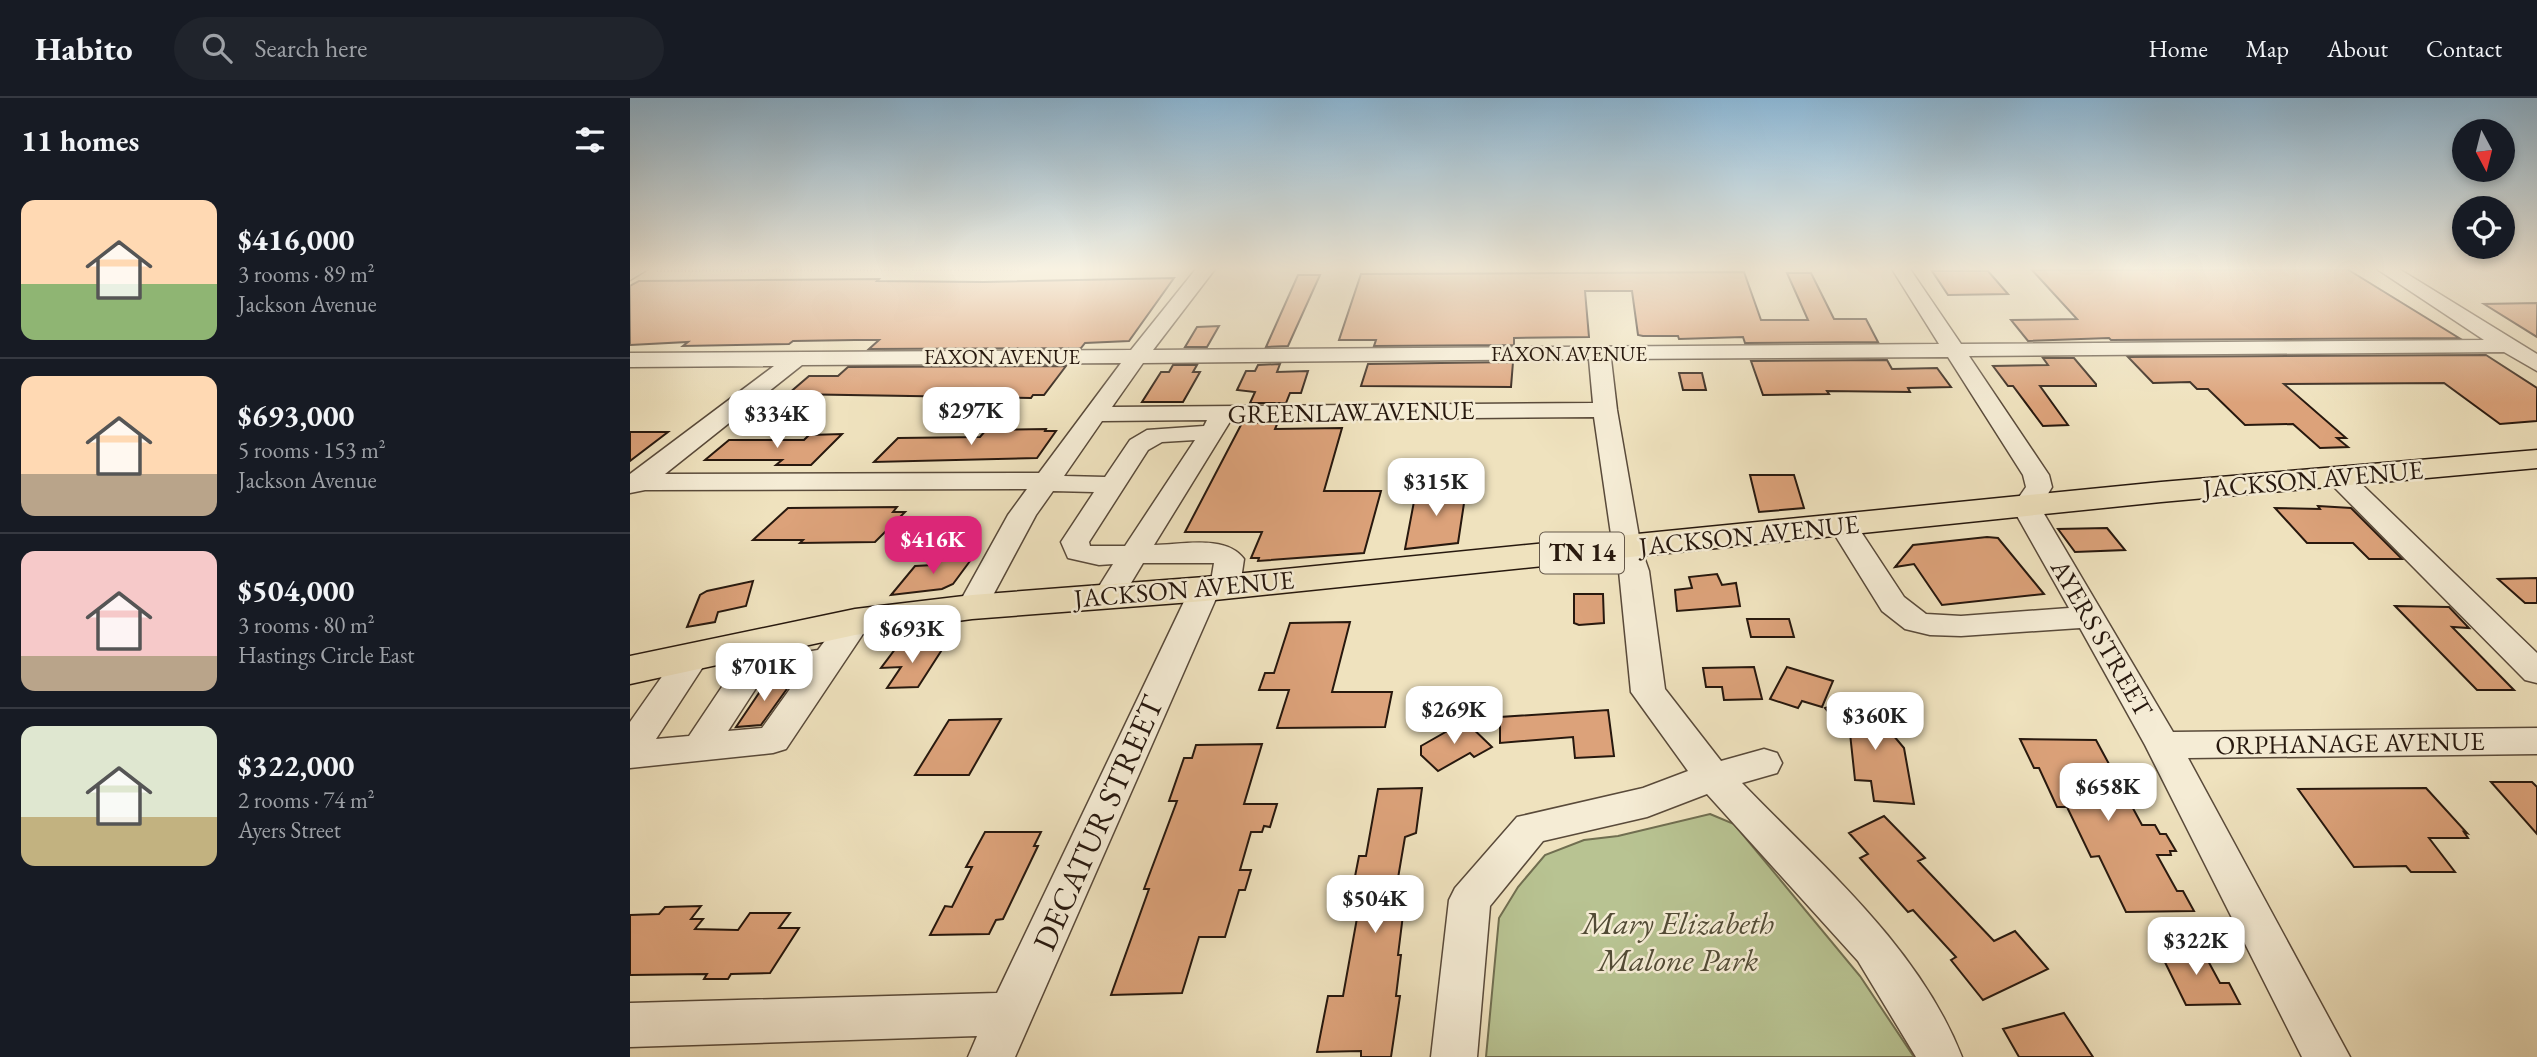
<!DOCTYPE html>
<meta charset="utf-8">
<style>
body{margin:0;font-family:"EB Garamond",serif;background:#20242c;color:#f1f3f6;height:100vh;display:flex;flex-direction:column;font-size:26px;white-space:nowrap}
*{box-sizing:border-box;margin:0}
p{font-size:23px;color:#9ea1a6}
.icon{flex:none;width:38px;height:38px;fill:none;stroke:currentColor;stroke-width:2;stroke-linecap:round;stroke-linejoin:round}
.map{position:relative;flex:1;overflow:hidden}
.details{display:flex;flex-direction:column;background:#171b24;width:630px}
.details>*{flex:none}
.needle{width:46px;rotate:173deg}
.tools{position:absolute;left:1822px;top:21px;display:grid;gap:14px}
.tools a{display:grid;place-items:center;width:63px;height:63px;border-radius:50%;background:#171b24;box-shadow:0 4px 10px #0003;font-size:35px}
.price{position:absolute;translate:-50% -60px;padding:0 16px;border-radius:14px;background:#fff;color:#222;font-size:23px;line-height:46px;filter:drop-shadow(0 2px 4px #0008)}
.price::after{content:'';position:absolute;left:50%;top:42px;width:21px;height:16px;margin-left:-10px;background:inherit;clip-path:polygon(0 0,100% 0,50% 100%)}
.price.on{background:#db2777;color:#fff}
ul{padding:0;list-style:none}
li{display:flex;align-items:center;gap:21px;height:175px;padding:0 21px}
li+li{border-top:2px solid #363941}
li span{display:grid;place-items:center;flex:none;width:196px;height:140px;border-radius:14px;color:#555}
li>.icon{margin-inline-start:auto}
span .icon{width:84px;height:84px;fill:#fffc;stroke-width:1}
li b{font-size:30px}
h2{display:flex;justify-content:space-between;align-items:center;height:84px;padding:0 21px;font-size:30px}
header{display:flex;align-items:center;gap:42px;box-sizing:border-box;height:98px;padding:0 35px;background:#171b24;border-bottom:2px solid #363941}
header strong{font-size:33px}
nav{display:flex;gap:38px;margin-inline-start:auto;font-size:24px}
.search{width:490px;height:63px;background:#20242c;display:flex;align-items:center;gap:18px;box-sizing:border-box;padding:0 24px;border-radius:38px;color:#9ea1a6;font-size:26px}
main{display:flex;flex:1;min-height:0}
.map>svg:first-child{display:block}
.green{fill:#b8c392;stroke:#706e50;stroke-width:2}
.building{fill:#dca27a;stroke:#27180e;stroke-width:2}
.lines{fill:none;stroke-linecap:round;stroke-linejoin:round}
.minor-casing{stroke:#594a3a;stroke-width:3}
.major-casing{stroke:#27180e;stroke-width:3}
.path{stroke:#27180e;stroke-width:3.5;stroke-dasharray:1 2.5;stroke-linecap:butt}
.minor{fill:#f5ecd5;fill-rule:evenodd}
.major{fill:#efe2be;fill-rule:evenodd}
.labels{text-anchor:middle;stroke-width:5;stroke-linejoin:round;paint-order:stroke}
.far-street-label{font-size:21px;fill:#27180e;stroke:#f5ecd5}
.shield{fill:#f5ecd5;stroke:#65584a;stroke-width:2}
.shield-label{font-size:24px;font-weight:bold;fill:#27180e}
.street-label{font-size:26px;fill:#27180e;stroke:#f5ecd5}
.near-street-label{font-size:32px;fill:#27180e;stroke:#f5ecd5}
.near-park-label{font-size:32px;font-style:italic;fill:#524b36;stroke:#f5ecd5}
</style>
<header>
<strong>Habito</strong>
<div class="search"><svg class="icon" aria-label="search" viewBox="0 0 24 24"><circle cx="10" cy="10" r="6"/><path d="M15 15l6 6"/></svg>Search here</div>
<nav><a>Home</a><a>Map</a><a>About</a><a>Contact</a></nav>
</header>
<main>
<section class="details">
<h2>11 homes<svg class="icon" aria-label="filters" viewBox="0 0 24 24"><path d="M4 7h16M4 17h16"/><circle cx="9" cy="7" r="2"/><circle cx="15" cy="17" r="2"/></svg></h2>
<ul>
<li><span style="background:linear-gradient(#ffd9b3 60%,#8fb573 0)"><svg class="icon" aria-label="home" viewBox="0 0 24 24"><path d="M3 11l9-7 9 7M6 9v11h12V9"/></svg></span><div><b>$416,000</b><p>3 rooms · 89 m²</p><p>Jackson Avenue</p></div></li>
<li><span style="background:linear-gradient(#ffd9b3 70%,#b9a48a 0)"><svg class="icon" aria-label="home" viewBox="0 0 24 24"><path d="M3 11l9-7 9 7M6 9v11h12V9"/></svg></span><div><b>$693,000</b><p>5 rooms · 153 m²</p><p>Jackson Avenue</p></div></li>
<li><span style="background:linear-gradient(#f6c9c9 75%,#b9a48a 0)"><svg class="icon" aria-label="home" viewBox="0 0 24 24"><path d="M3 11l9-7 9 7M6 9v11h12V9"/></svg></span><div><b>$504,000</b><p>3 rooms · 80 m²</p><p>Hastings Circle East</p></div></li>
<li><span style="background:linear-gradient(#dfe7d0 65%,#c2b280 0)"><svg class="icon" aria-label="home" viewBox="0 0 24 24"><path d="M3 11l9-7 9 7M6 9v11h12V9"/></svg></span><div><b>$322,000</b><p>2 rooms · 74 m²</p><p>Ayers Street</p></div></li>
</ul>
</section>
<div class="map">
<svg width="1907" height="959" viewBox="0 0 1907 959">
<rect width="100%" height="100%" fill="#efe2be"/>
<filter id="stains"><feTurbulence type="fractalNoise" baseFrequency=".00286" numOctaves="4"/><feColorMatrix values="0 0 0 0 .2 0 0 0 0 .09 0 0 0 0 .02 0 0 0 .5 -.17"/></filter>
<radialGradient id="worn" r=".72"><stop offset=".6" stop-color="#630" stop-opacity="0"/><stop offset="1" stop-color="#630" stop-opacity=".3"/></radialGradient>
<path class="green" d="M1080 716 1104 726 1230 878 1284 959H856L869 820 888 789 915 757 954 742 988 738Z"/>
<path class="building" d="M1717 171 1829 240 1481 242 1479 240 1398 243 1381 222 1447 221 1402 172Z
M1302 173H1358L1378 196 1318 197Z
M1114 174 1131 222H1178L1157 175H1181L1204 221H1236L1248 244 1115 245 1113 239 1049 241 1048 238H1013L1008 237 1002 193H955L959 239 884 240V247L744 248 746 242H709L731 176Z
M668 177H690L658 248 636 249Z
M544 180 499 243 455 245 451 250 239 251 249 242H225L163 243 159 246 53 248 58 244 0 247V188L9 183 249 181 247 183 354 184Z
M1907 205V239L1854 206Z
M589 228 577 249H555L567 229Z
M1856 257 1907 290V323L1870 326 1814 285 1654 286 1716 340H1707L1718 349 1690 350 1663 326 1615 327 1578 291H1567L1560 284 1523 285 1498 259Z
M1413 260H1444L1466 286V288H1410L1438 327 1413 328 1383 288H1378L1363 268 1418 267Z
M1257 262 1262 271 1307 270 1321 289 1278 290 1280 294 1197 293 1199 296 1133 297 1121 263Z
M883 264 881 289 731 288 738 266Z
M650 266 647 274 678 273 671 295H660L656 305H620L625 294 607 292 616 273H625L628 267Z
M543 267H567L563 274H570L553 304H512L531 274H539Z
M436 268 414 297H403L401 300 158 296 179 278H208L218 269Z
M1049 275H1072L1076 292H1053Z
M648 324 645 331 712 330 694 393H751L734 455 628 463 629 460H621L632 434H555L612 325Z
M416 331 415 333H426L407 360 244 364 268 340 350 339 356 332Z
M0 334H38L0 363Z
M212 336 181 367H146L152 362H75L99 342H174L179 337Z
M1120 377H1164L1174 410 1129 414Z
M836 392 828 445 775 451 786 393Z
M1688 408 1721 410 1772 461H1739L1723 445H1677L1645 410 1690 411Z
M267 409 263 414H275L245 444 170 445 173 442H123L158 410Z
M1477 430 1495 452 1445 454 1428 431Z
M1357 439 1368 440 1414 496 1312 507 1284 466 1265 469 1283 447Z
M343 459 323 486 312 491 261 497 285 468 303 467 308 460Z
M1087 476 1092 487 1106 485 1110 508 1047 513 1045 492 1062 490 1059 479Z
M1907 480V505H1895L1868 481Z
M123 483 116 508 88 514 85 524 57 529 70 497 77 493Z
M944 496H973L974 525 949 527 944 525Z
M1765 508 1819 509 1839 530 1822 529 1884 592H1847Z
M1117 521H1159L1164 539H1121Z
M720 524 702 594H762L755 629 647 630 659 592H629L635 575H644L660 525Z
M315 547 288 589 257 590 271 569 251 570 266 550Z
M1124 569 1132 601 1094 602 1092 589H1076L1073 570Z
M1157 569 1203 583 1192 609 1172 603 1168 610 1140 601Z
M164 581 131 627 106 629 135 586Z
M1231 599 1274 650 1284 706 1244 703 1241 683 1225 682 1219 626 1210 628 1195 610Z
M978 612 984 658 945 660 943 639 870 645V619Z
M371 621 339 677H285L319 622Z
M835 623 862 649 844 659 840 655 808 673 791 657V648Z
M1390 641 1466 642 1512 727H1525L1530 736H1536L1546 753H1540L1541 757H1527L1547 793H1553L1564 813 1496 814 1469 758 1461 759 1437 709H1427L1409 670H1404Z
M632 646 614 706H647L640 729 634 728 632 734H621L610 772H621L615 792H609L595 839H569L552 895 481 897 519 791H514L547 703H539L554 660H562L566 647Z
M1861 684H1902L1907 689V736Z
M792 690 786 735 775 739 768 780H786L782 809H774L768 857H771L766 898H770L761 959H731V953L687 954 698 898H713L729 809H719L729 758H736L748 691Z
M1796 690 1837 735 1834 734 1838 740H1799L1825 774H1781L1776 768 1724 769 1668 691Z
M1254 718 1295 760 1288 763 1364 843 1385 833 1418 871 1353 902 1321 862 1326 859 1283 812 1278 814 1230 760 1238 756 1219 735Z
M355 734H411L404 748H408L373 821 366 822 359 836 300 837 315 808 322 809 342 769H336Z
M71 808 61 821H73L65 831 108 832 120 815H160L149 830H169L140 875 101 876 98 881H74L77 876 0 877V817L29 816 35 809Z
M1527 848H1570L1590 885H1599L1610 906 1556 907Z
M1434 915 1463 959H1389L1373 931Z"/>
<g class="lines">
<defs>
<path id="minor" d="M0 171H18L0 182Z
M566 171H585L523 252 1309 246 1262 171H1280L1331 246 1854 242 1747 171H1769L1907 256V273L1874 254 1339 258 1419 377 1422 389 1410 409 1543 634 1907 630V656L1558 660 1720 959H1672L1515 647 1450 530 1331 538 1300 537 1275 531 1252 513 1198 426 1202 420 1212 418 1222 420 1274 499 1296 516 1331 518 1439 510 1382 409 1396 389 1393 377 1318 259 981 261 987 312 1011 450 1019 473 1035 591 1091 663 1134 651 1147 655 1152 665 1147 675 1112 685C1192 768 1289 849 1332 959H1286L1228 863 1077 696 1017 719 913 743 860 808 847 959H801L819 802 825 790 887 719 1013 690 1058 673 1001 594 989 473 983 450 964 319 601 322 524 447C550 447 596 436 614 461L610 488 606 495 595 497 588 496 385 959H338L347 938 0 949V905L367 895 560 491 564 484 581 483 584 465H513L489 505 478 508 467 505 463 498 483 466 469 467 438 460 431 444 464 394 423 393 406 417 353 516 342 519 331 516 327 509 378 417 397 391 15 392 0 395V376L144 268 0 269V255L501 252ZM959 261 963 305 482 309 513 265ZM491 265 409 375 35 376 172 267ZM577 322 574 328 517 332 500 342 475 379 434 378 472 323ZM565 342 495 448H460L459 444 518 352 532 344Z
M1710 372 1719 374 1907 555V585L1895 582 1701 386 1697 380 1701 374Z
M225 514 236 517 241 524 156 651 143 655 0 670V624L52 550 64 547 76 550 80 558 26 641 59 638 128 535 139 532 150 535 155 543 145 559 188 552 214 517ZM170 577 132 630 98 633 130 584Z"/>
<path id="major" d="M1907 352V370L1531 404 575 503 342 521 225 537 0 586V558L225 511 342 497 575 479 1531 384Z"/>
</defs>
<use href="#minor" class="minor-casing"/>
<use href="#major" class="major-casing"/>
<path class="path" d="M27 172 390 171"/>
<use href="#minor" class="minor"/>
<use href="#major" class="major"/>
</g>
<linearGradient id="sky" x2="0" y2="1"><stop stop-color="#8bb7d6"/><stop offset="0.56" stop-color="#f8f2e2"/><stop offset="1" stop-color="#f8f2e2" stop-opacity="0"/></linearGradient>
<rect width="1907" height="305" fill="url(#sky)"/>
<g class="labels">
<g class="far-street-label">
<text x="939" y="263">FAXON AVENUE</text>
<text x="372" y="266">FAXON AVENUE</text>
</g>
<rect class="shield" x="910" y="434.5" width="84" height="41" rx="5"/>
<g class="shield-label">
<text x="952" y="463">TN 14</text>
</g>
<g class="street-label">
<text transform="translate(721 314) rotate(-1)" y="9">GREENLAW AVENUE</text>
<text transform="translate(1683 381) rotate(-5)" y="9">JACKSON AVENUE</text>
<text transform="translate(1119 437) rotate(-6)" y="9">JACKSON AVENUE</text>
<text transform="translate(554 491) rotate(-5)" y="9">JACKSON AVENUE</text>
<text transform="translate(1472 540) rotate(60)" y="9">AYERS STREET</text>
<text transform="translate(1720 645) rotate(-1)" y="9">ORPHANAGE AVENUE</text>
</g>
<g class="near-street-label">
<text transform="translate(468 725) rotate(-66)" y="11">DECATUR STREET</text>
</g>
<g class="near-park-label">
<text x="1048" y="836">Mary Elizabeth<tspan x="1048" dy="37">Malone Park</tspan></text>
</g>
</g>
<rect width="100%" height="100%" filter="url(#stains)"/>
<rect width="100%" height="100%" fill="url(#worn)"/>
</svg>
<div class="tools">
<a><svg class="needle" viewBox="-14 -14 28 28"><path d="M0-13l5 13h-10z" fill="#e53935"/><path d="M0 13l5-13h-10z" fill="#9ea1a6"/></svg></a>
<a><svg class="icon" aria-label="locate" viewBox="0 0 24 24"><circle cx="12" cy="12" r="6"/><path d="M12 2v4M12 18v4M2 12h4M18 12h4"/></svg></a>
</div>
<b class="price" style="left:341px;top:349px">$297K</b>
<b class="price" style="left:147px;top:352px">$334K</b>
<b class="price" style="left:806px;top:420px">$315K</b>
<b class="price on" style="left:303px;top:478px">$416K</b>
<b class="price" style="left:282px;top:567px">$693K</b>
<b class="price" style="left:134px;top:605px">$701K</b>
<b class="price" style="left:824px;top:648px">$269K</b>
<b class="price" style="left:1245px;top:654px">$360K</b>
<b class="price" style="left:1478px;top:725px">$658K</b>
<b class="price" style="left:745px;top:837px">$504K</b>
<b class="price" style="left:1566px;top:879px">$322K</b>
</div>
</main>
